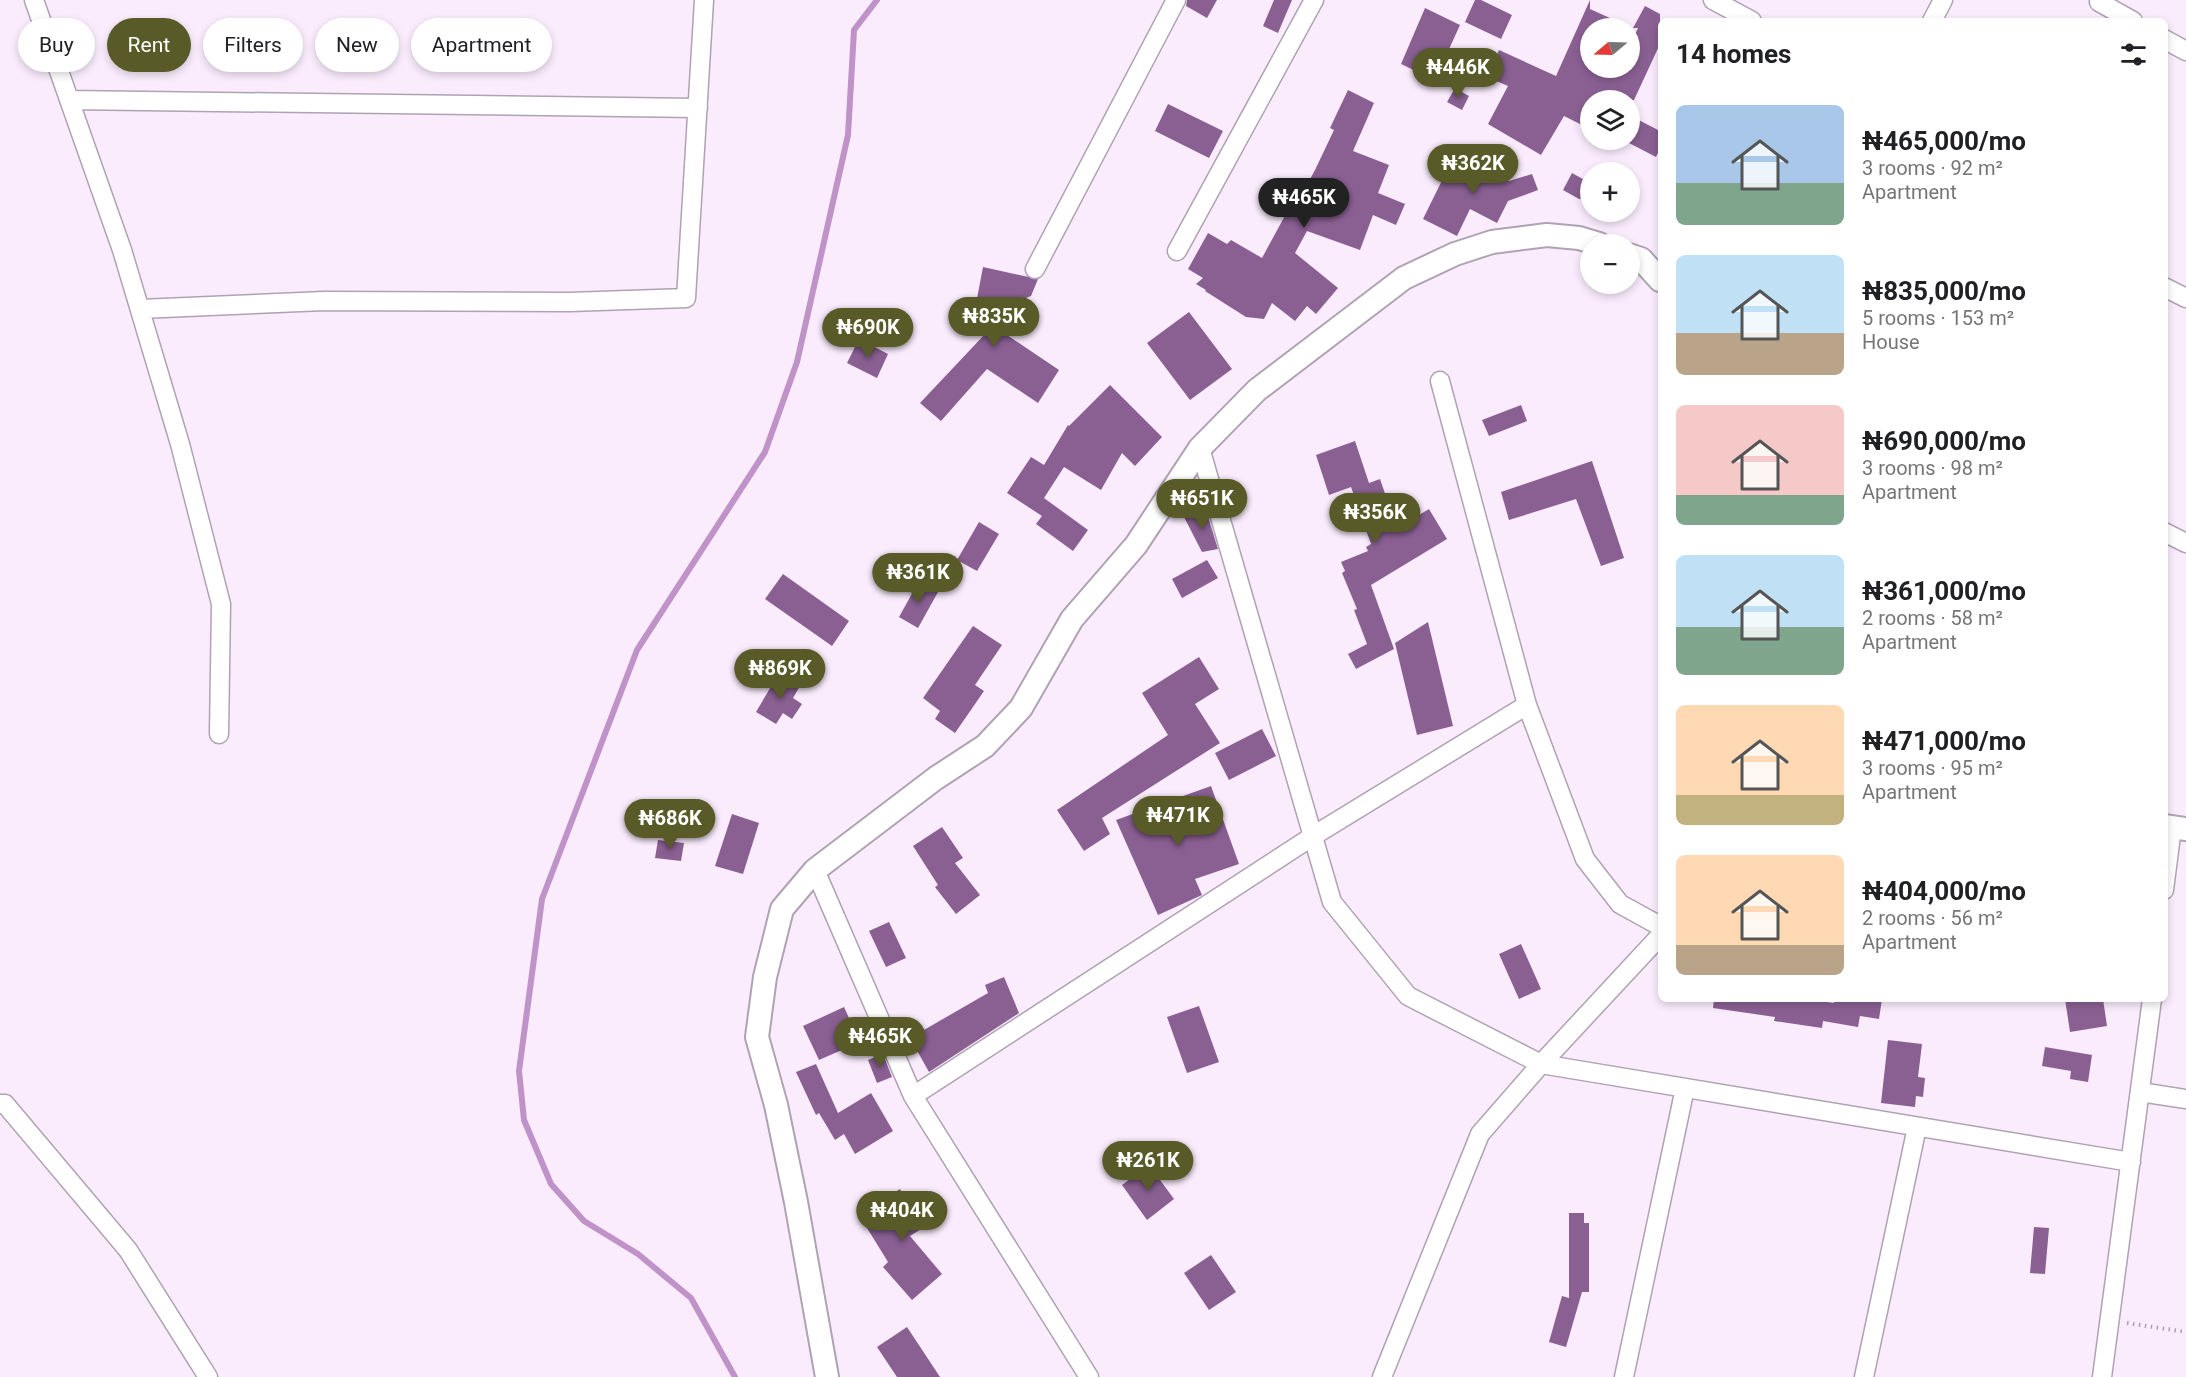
<!DOCTYPE html>
<meta charset="utf-8">
<style>
body{margin:0;font-family:Roboto,sans-serif;background:#f2f2f2;color:#202124;height:100vh;display:flex;flex-direction:column;font-size:22px;white-space:nowrap}
*{box-sizing:border-box;margin:0}
p{font-size:20px;color:#757577}
.icon{flex:none;width:33px;height:33px;fill:none;stroke:currentColor;stroke-width:2;stroke-linecap:round;stroke-linejoin:round}
.map{position:relative;flex:1;overflow:hidden}
.side{position:absolute;left:1658px;top:18px;width:510px;height:984px;display:flex;flex-direction:column;background:#fff;border-radius:9px;box-shadow:0 3px 9px #0003}
.side>*{flex:none}
.banner{position:absolute;left:18px;top:18px;width:570px;height:54px;display:flex;gap:12px}
.needle{width:39px;rotate:251deg}
.fabs{position:absolute;left:1580px;top:18px;display:grid;gap:12px}
.fabs a{display:grid;place-items:center;width:60px;height:60px;border-radius:50%;background:#fff;box-shadow:0 3px 9px #0003;font-size:30px}
.price{position:absolute;translate:-50% -51px;padding:0 14px;border-radius:21px;background:#585a27;color:#fff;font-size:20px;line-height:39px;filter:drop-shadow(0 2px 3px #0008)}
.price::after{content:'';position:absolute;left:50%;top:36px;width:18px;height:14px;margin-left:-9px;background:inherit;clip-path:polygon(0 0,100% 0,50% 100%)}
.price.on{background:#222;color:#fff}
ul{padding:0;list-style:none}
li{display:flex;align-items:center;gap:18px;height:150px;padding:0 18px}
li span{display:grid;place-items:center;flex:none;width:168px;height:120px;border-radius:9px;color:#555}
li>.icon{margin-inline-start:auto}
span .icon{width:72px;height:72px;fill:#fffc;stroke-width:1}
li b{font-size:26px}
h2{display:flex;justify-content:space-between;align-items:center;height:72px;padding:0 18px;font-size:26px}
.chip{padding:0 21px;border-radius:27px;background:#fff;box-shadow:0 3px 9px #0003;font-size:21px;line-height:54px}
.chip.on{background:#585a27;color:#fff}
.map>svg:first-child{display:block}
.lines{fill:none;stroke-linecap:round;stroke-linejoin:round}
.stream{stroke:#bf92c8;stroke-width:6}
.building{fill:#8a6093}
.minor-casing{stroke:#afa2b2;stroke-width:21}
.tertiary-casing{stroke:#afa2b2;stroke-width:26}
.path{stroke:#aa9fac;stroke-width:4;stroke-dasharray:1.5 4.5;stroke-linecap:butt}
.minor{stroke:#fff;stroke-width:18}
.tertiary{stroke:#fff;stroke-width:22}
</style>
<div class="map">
<svg width="2186" height="1377" viewBox="0 0 2186 1377">
<rect width="100%" height="100%" fill="#faecfd"/>
<g class="lines">
<path class="stream" d="M735 1377 691 1298 638 1254 584 1221 551 1184 524 1120 519 1071 542 899 637 650 765 452 797 362 848 135 854 30 877 0"/>
</g>
<path class="building" d="M1187 0H1217L1207 18 1186 6Z
M1274 0H1292L1278 33 1263 26Z
M1475 0H1481L1512 15 1501 39 1465 22Z
M1590 0V9L1632 28H1590V68H1629V48L1638 28H1633L1645 6 1660 14V44L1634 100H1590V129L1564 116 1541 155 1488 124 1508 86 1487 77 1499 50 1556 76Z
M1425 8 1460 25 1435 80 1401 64Z
M1455 88 1469 96 1462 110 1447 102Z
M1348 90 1374 103 1353 151 1389 165 1378 193 1405 204 1396 225 1373 215 1360 250 1307 231 1295 253 1338 288 1316 314 1307 306 1295 321 1272 303 1264 319 1246 317 1205 291 1206 290 1196 284 1203 278 1188 269 1208 233 1227 244 1231 240 1262 258 1287 212 1291 214 1315 170 1334 130 1330 128Z
M1168 104 1223 131 1209 158 1155 131Z
M1629 115 1660 131V149L1656 157 1629 143Z
M1455 154 1509 181 1532 174 1538 190 1508 201 1497 223 1470 209 1457 236 1423 219Z
M1572 173 1590 183V190L1585 199H1579L1563 190Z
M983 267 1038 279 1031 296 1005 307 1001 331 1059 370 1038 403 987 369 941 421 920 403 986 333 971 330Z
M1189 312 1232 369 1190 400 1147 343Z
M859 339 888 354 877 378 847 363Z
M1110 385 1162 437 1135 466 1122 453 1101 490 1064 467 1044 498 1088 530 1073 551 1036 524 1042 516 1007 493 1031 457 1044 465 1068 425 1069 426Z
M1521 405 1527 421 1489 436 1482 420Z
M1355 441 1369 483 1380 479 1397 528 1429 509 1447 539 1371 585 1394 649 1356 669 1348 654 1367 644 1354 610 1357 609 1342 573 1345 571 1341 562 1368 551 1366 547 1371 544 1351 487 1329 495 1316 455Z
M1592 461 1624 558 1601 566 1576 499 1509 520 1501 492Z
M1205 507 1218 549 1202 552 1184 517Z
M979 522 999 534 977 571 957 560Z
M1207 560 1218 578 1182 598 1172 579Z
M783 574 849 621 832 646 765 599Z
M919 581 938 592 918 628 899 617Z
M1428 622 1453 726 1417 735 1395 643Z
M973 626 1002 645 975 685 984 691 955 733 935 719 940 711 923 698Z
M1199 657 1219 689 1195 704 1220 743 1102 818 1110 834 1084 851 1057 810 1168 735 1142 693Z
M779 673 800 686 793 698 802 704 792 719 783 713 776 724 756 712Z
M1262 729 1276 756 1229 780 1215 753Z
M1211 786 1239 864 1195 879 1202 895 1158 915 1116 820Z
M732 814 759 823 743 874 715 866Z
M942 827 963 858 955 863 980 895 956 914 935 887 938 885 913 846Z
M658 840 684 843 681 861 655 858Z
M889 922 906 958 886 967 869 931Z
M1521 944 1541 989 1519 999 1499 954Z
M1004 977 1019 1013 929 1072 910 1038 988 993 985 985Z
M1714 999H1805L1834 1003V999H1882L1879 1019 1860 1016 1858 1027 1823 1021 1822 1028 1774 1021 1775 1017 1713 1008Z
M2065 999H2103L2107 1026 2070 1032Z
M1199 1006 1219 1062 1187 1073 1167 1017Z
M844 1007 860 1042 819 1060 803 1026Z
M1888 1040 1922 1044 1918 1077 1925 1078 1923 1097 1916 1096 1915 1107 1881 1103Z
M2045 1047 2092 1055 2088 1082 2070 1079 2071 1071 2042 1066Z
M883 1054 892 1077 877 1083 868 1060Z
M816 1064 838 1113 871 1093 893 1131 855 1154 844 1134 835 1140 819 1113 816 1115 796 1072Z
M1149 1165 1174 1199 1147 1220 1122 1185Z
M900 1189 911 1207 923 1199 929 1208 926 1226 910 1236 942 1274 912 1300 883 1267 888 1262 859 1215Z
M1569 1213H1584V1223H1589V1292H1582L1566 1347 1549 1342 1562 1296 1569 1298Z
M2034 1227 2049 1228 2045 1274 2030 1273Z
M1211 1255 1236 1292 1209 1310 1184 1273Z
M907 1327 940 1377H897L877 1347Z"/>
<g class="lines">
<defs>
<path id="minor" d="M34 0 122 250 180 444 221 604 219 734
M1713 0 1752 21
M2099 2 2133 21
M1932 21 1943 0
M2164 39 2186 51
M69 100 698 108
M1177 251 1314 0
M1035 269 1176 0
M2164 287 2186 298
M140 309 324 301 570 302 686 298 704 0
M1440 381 1527 705 1585 859 1620 904 1660 926
M1200 448 1332 902 1408 996 1541 1064 2131 1162
M2164 532 2186 543
M815 870 913 1096 1089 1377
M2164 890 2172 827
M2140 1092 2186 1099
M913 1096 1313 836 1527 705
M0 1104H5L128 1250 208 1377
M1382 1377 1480 1134 1541 1064 1660 936
M1624 1377 1685 1088
M1864 1377 1917 1127
M2102 1377 2152 999"/>
<path id="tertiary" d="M1629 255 1641 259 1660 280
M2164 826 2186 829
M827 1377 796 1202 776 1105 757 1037 765 977 782 909 815 870 936 778 985 746 1021 708 1072 619 1136 545 1200 448 1257 390 1404 278 1455 254 1492 242 1547 235 1579 238 1599 244"/>
</defs>
<use href="#minor" class="minor-casing"/>
<use href="#tertiary" class="tertiary-casing"/>
<path class="path" d="M2127 1323 2186 1332"/>
<use href="#minor" class="minor"/>
<use href="#tertiary" class="tertiary"/>
</g>
</svg>
<div class="fabs">
<a><svg class="needle" viewBox="-14 -14 28 28"><path d="M0-13l5 13h-10z" fill="#e53935"/><path d="M0 13l5-13h-10z" fill="#757577"/></svg></a>
<a><svg class="icon" aria-label="layers" viewBox="0 0 24 24"><path d="M12 4l9 5-9 5-9-5zM3 14l9 5 9-5"/></svg></a>
<a>+</a>
<a>−</a>
</div>
<b class="price" style="left:1458px;top:99px">₦446K</b>
<b class="price" style="left:1473px;top:195px">₦362K</b>
<b class="price on" style="left:1304px;top:229px">₦465K</b>
<b class="price" style="left:994px;top:348px">₦835K</b>
<b class="price" style="left:868px;top:359px">₦690K</b>
<b class="price" style="left:1202px;top:530px">₦651K</b>
<b class="price" style="left:1375px;top:544px">₦356K</b>
<b class="price" style="left:918px;top:604px">₦361K</b>
<b class="price" style="left:780px;top:700px">₦869K</b>
<b class="price" style="left:1178px;top:847px">₦471K</b>
<b class="price" style="left:670px;top:850px">₦686K</b>
<b class="price" style="left:880px;top:1068px">₦465K</b>
<b class="price" style="left:1148px;top:1192px">₦261K</b>
<b class="price" style="left:902px;top:1242px">₦404K</b>
<div class="banner">
<a class="chip">Buy</a>
<a class="chip on">Rent</a>
<a class="chip">Filters</a>
<a class="chip">New</a>
<a class="chip">Apartment</a>
</div>
<section class="side">
<h2>14 homes<svg class="icon" aria-label="filters" viewBox="0 0 24 24"><path d="M4 7h16M4 17h16"/><circle cx="9" cy="7" r="2"/><circle cx="15" cy="17" r="2"/></svg></h2>
<ul>
<li><span style="background:linear-gradient(#a9c7e8 65%,#7fa58c 0)"><svg class="icon" aria-label="home" viewBox="0 0 24 24"><path d="M3 11l9-7 9 7M6 9v11h12V9"/></svg></span><div><b>₦465,000/mo</b><p>3 rooms · 92 m²</p><p>Apartment</p></div></li>
<li><span style="background:linear-gradient(#bfe0f5 65%,#b9a48a 0)"><svg class="icon" aria-label="home" viewBox="0 0 24 24"><path d="M3 11l9-7 9 7M6 9v11h12V9"/></svg></span><div><b>₦835,000/mo</b><p>5 rooms · 153 m²</p><p>House</p></div></li>
<li><span style="background:linear-gradient(#f6c9c9 75%,#7fa58c 0)"><svg class="icon" aria-label="home" viewBox="0 0 24 24"><path d="M3 11l9-7 9 7M6 9v11h12V9"/></svg></span><div><b>₦690,000/mo</b><p>3 rooms · 98 m²</p><p>Apartment</p></div></li>
<li><span style="background:linear-gradient(#bfe0f5 60%,#7fa58c 0)"><svg class="icon" aria-label="home" viewBox="0 0 24 24"><path d="M3 11l9-7 9 7M6 9v11h12V9"/></svg></span><div><b>₦361,000/mo</b><p>2 rooms · 58 m²</p><p>Apartment</p></div></li>
<li><span style="background:linear-gradient(#ffd9b3 75%,#c2b280 0)"><svg class="icon" aria-label="home" viewBox="0 0 24 24"><path d="M3 11l9-7 9 7M6 9v11h12V9"/></svg></span><div><b>₦471,000/mo</b><p>3 rooms · 95 m²</p><p>Apartment</p></div></li>
<li><span style="background:linear-gradient(#ffd9b3 75%,#b9a48a 0)"><svg class="icon" aria-label="home" viewBox="0 0 24 24"><path d="M3 11l9-7 9 7M6 9v11h12V9"/></svg></span><div><b>₦404,000/mo</b><p>2 rooms · 56 m²</p><p>Apartment</p></div></li>
</ul>
</section>
</div>
